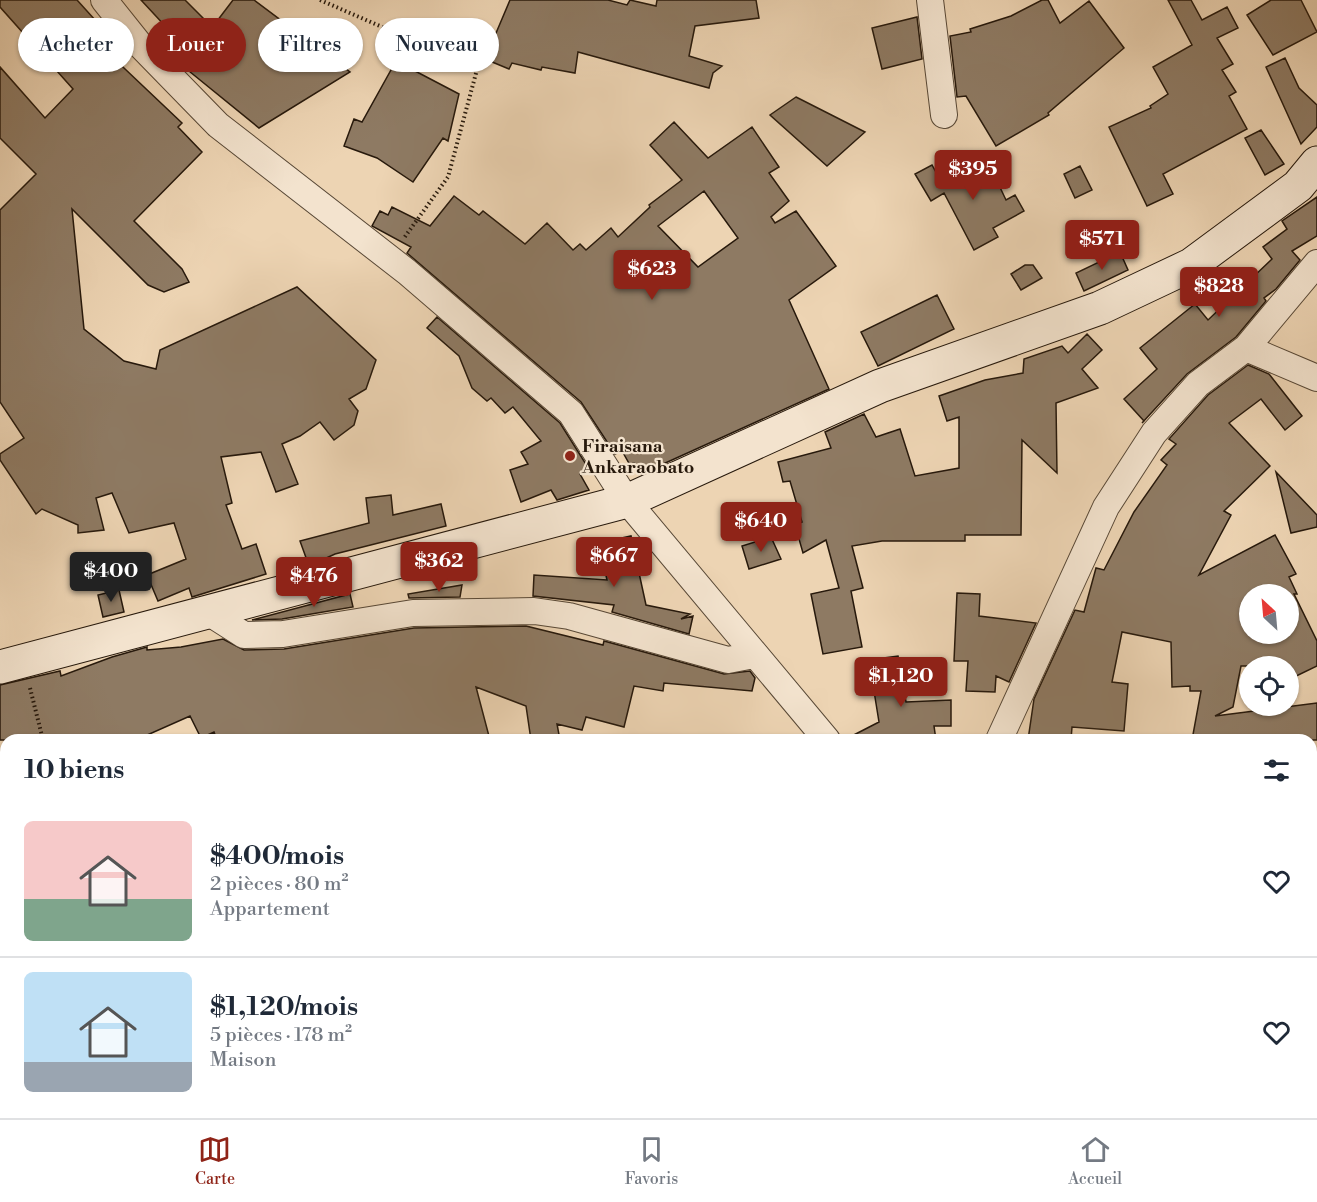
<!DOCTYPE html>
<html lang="fr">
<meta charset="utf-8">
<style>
body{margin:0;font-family:"Libre Bodoni",serif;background:#f6f6f7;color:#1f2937;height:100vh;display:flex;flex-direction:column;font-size:22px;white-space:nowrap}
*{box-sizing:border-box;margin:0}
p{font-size:20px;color:#747a83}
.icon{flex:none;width:33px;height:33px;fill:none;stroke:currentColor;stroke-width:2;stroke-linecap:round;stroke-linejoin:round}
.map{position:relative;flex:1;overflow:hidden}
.side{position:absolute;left:0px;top:734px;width:1317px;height:386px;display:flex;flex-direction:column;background:#fff;border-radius:18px 18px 0 0;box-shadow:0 2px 4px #0004}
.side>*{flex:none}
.hud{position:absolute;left:18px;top:18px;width:600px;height:54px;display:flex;gap:12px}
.needle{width:39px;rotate:334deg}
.buttons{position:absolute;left:1239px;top:584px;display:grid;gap:12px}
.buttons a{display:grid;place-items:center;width:60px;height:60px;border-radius:50%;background:#fff;box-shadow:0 2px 4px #0004;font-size:30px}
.price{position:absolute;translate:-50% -51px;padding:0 14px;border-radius:6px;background:#8f2418;color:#fff;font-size:20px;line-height:39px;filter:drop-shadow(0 2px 3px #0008)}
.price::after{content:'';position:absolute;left:50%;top:36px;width:18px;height:14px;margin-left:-9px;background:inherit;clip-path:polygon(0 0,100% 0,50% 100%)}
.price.selected{background:#222;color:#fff}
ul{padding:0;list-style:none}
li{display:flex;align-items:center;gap:18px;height:150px;padding:0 24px}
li+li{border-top:2px solid #e0e1e3}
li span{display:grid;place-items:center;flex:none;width:168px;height:120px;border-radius:9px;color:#555}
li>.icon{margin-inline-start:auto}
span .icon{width:72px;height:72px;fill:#fffc;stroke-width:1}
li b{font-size:26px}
h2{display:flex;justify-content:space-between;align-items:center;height:72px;padding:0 24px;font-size:26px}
.chip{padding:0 21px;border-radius:27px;background:#fff;box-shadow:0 2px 4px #0004;font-size:21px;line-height:54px}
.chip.selected{background:#8f2418;color:#fff}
.tabs{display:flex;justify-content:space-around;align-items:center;height:84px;border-top:2px solid #e0e1e3;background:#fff;font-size:16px;color:#747a83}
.tabs a{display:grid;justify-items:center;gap:3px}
.tabs .selected{color:#8f2418}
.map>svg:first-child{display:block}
.building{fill:#8e7a63;stroke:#27190c;stroke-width:1.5;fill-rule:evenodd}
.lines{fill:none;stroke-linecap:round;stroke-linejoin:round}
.street-casing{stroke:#584836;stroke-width:28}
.secondary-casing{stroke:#27190c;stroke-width:35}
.path{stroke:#27190c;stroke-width:4;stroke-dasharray:1.5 3;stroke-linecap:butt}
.street{stroke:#f3e3ce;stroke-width:26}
.secondary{stroke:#f3e3ce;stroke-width:33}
.poi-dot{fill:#8f2418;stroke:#f3e3ce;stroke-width:2}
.labels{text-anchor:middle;stroke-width:4.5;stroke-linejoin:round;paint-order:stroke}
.poi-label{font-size:18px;font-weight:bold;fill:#27190c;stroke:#f3e3ce;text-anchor:start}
</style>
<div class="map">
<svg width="1317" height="1118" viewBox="0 0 1317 1118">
<rect width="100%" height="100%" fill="#edd4b3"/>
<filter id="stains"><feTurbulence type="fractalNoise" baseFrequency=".00333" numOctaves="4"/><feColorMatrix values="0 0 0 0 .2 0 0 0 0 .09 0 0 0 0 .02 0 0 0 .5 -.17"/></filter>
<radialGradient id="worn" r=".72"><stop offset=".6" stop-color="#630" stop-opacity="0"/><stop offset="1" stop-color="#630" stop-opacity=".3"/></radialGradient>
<path class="building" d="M0 0H77L96 21 86 32 182 123 178 127 202 152 134 221 182 269 189 282 164 292 148 285 72 209 84 329 124 361 156 369 160 350 297 287 376 360 366 389 349 399 358 411 354 425 334 440 320 422 300 436 282 444 298 484 276 492 261 452 221 457 232 503 226 505 242 549 256 544 266 574 192 597 189 588 158 601 147 575 186 559 174 523 129 533 112 493 96 498 104 530 78 533V525L42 509 36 514 0 460V454L24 438 0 402V210L36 174 0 138V67L45 118 73 89 0 7Z
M141 0H185L207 22 209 20 214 25 233 0H254L350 72 259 128 184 67 193 56Z
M510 0H608L627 5 630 0 656 6 657 0H756L759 18 695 26 689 56 722 66 713 73 709 88 578 52 575 73 542 67 541 70 512 63 509 69 485 59Z
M1042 0H1048L1060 23 1089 1 1124 48 1048 113 1049 115 996 146 966 96 957 97 950 36 971 32 970 29 1011 16Z
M1168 0H1191L1202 20 1227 7 1238 28 1217 38 1233 64 1222 70 1236 92 1229 96 1247 129 1163 174 1173 194 1147 206 1109 127 1151 108 1150 106 1168 94 1153 67 1192 45Z
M1271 0H1301L1317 32 1273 55 1247 15Z
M917 17 922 59 882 69 872 28Z
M1285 58 1299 88 1317 105V127L1301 144 1266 67Z
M396 61 459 94 448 141 443 138 413 182 377 158 344 146 354 119 362 122Z
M796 97 865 132 827 166 770 115Z
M674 122 708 158 752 127 779 167 769 173 789 201 771 217 775 223 796 211 836 266 789 300 829 389 641 474 634 463 630 465 622 451 615 454 581 402 407 253 411 247 372 226 380 211 388 215 392 207 430 226 454 196 479 215 483 211 525 244 547 223 573 250 580 244 586 250 611 228 618 237 650 207 649 205 682 180 650 145ZM704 191 738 238 698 267 658 226Z
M1261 130 1284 164 1265 175 1245 138Z
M988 162 1006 200 1015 195 1024 211 993 228 998 237 974 250 944 193 931 201 915 174 932 165 942 183Z
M1080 166 1092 190 1075 198 1064 174Z
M1317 197V236L1292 251 1300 260 1276 289 1264 298 1266 301 1236 337 1187 374 1142 423 1144 421 1124 399 1157 369 1140 348 1195 304 1208 320 1272 259 1263 247 1287 229 1282 221Z
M1120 252 1128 270 1084 291 1076 273Z
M1025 265H1033L1042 278 1021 290 1011 274Z
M937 295 954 329 878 366 861 332Z
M437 317 560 423 589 469 580 474 589 490 557 500 551 490 521 502 510 470 528 464 521 452 541 441 513 407 505 413 491 398 487 401 472 388 459 356 427 328Z
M1087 334 1102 350 1082 369 1098 388 1056 403 1057 473 1022 440 1021 535H965V541H882L852 546 863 588 851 591 862 647 823 654 811 594 839 588 826 540 803 553 795 525 802 522 790 481 783 482 778 462 831 448 825 432 864 414 876 437 900 429 915 476 959 468V417L947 421 939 396 985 380 1023 373 1024 359 1062 346 1068 353Z
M1248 365 1269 374 1302 416 1285 430 1261 399 1229 423 1270 466 1224 511 1231 515 1199 575 1275 535 1296 574 1289 577 1297 594H1294L1317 641V666L1288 680V666H1241L1233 707 1215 716 1317 703V740H1192L1201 691H1190V686L1172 687 1171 642 1122 632 1112 682 1128 684 1124 731 1072 727 1071 740H1028L1034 699 1075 610 1084 612 1096 568 1104 570 1134 512 1167 465 1161 460 1176 444 1169 439 1208 395ZM1250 594H1288V633H1250Z
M1276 472 1317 515V527L1291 533Z
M391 495 393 515 441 504 446 526 335 554 309 566 300 541 369 523 366 498Z
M631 536 646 605 690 614 681 619 693 616 689 634 612 612 614 605 533 596 534 575 607 580 599 543Z
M771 537 781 559 749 569 742 546Z
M462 585 460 597 409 598 408 594Z
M119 590 124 612 103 617 98 595Z
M957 593 980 594 979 616 1036 623 1009 682 996 676 995 692 966 691 968 661H954Z
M350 594 353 607 282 619 252 620Z
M526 626 603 645 604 641 724 674 750 671 755 678 752 691 664 683 663 691 634 686 624 727 586 717 582 730 557 724 560 740H531L526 706 476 687 490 740H217L214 732 201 738 190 716 136 740H0V685L60 671 61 676 112 657 147 647V650L181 647 223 639 244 650 284 649 414 628Z
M898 656 906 702 951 700V726H934L936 740H844L879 722 869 660Z"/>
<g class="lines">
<defs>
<path id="street" d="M104 0 140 45 218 125 407 272 571 413 627 501 827 740
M930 0 944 115
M1317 263 1246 348 1317 378
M208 612 244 635 283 634 413 613 534 611 569 616 728 660 754 655
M999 740 1106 507 1154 433 1198 384 1246 348
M1311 933H1317
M937 1113V1118
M1127 1113 1135 1118
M851 1118 854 1113"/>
<path id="secondary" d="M0 667 627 501 880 386 1100 308 1191 265 1298 186 1317 163"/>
</defs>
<use href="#street" class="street-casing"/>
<use href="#secondary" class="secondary-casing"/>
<path class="path" d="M320 0 396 33 482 51 448 177 404 238
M30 688 43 740
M0 1047 6 1048
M96 1113 99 1118"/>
<use href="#street" class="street"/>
<use href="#secondary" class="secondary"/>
</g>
<circle class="poi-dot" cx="570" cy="456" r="6"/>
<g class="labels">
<g class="poi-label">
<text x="582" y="452">Firaisana<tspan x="582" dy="21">Ankaraobato</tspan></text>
</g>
</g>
<rect width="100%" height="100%" filter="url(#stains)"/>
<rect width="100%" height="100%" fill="url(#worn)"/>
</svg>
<div class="buttons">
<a><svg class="needle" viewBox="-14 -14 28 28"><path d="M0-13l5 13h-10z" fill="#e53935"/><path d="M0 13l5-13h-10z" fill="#747a83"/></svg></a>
<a><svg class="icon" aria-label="locate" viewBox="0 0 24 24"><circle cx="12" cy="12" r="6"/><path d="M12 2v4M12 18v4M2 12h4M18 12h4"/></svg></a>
</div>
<b class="price" style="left:973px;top:201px">$395</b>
<b class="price" style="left:1102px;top:271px">$571</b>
<b class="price" style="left:652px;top:301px">$623</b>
<b class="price" style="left:1219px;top:318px">$828</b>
<b class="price" style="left:761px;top:553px">$640</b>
<b class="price" style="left:614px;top:588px">$667</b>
<b class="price" style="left:439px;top:593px">$362</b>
<b class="price selected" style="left:111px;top:603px">$400</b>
<b class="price" style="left:314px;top:608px">$476</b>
<b class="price" style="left:901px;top:708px">$1,120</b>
<div class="hud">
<a class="chip">Acheter</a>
<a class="chip selected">Louer</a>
<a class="chip">Filtres</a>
<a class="chip">Nouveau</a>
</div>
<section class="side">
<h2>10 biens<svg class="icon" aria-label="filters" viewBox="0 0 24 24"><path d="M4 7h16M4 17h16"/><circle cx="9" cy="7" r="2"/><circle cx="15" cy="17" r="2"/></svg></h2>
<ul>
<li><span style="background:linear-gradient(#f6c9c9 65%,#7fa58c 0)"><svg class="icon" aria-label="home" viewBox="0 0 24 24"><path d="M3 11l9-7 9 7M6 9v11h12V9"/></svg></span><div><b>$400/mois</b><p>2 pièces · 80 m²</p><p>Appartement</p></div><svg class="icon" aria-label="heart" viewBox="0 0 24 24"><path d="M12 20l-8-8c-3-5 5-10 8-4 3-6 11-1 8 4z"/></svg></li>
<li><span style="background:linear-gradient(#bfe0f5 75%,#9aa5b1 0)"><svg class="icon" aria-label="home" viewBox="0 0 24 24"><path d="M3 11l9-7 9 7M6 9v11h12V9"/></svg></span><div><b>$1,120/mois</b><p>5 pièces · 178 m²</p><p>Maison</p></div><svg class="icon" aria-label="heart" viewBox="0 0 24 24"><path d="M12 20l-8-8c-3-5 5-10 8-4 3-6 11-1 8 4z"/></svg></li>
</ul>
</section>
</div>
<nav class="tabs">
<a class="selected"><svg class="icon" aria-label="map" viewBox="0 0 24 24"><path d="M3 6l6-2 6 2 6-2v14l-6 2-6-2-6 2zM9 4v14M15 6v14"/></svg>Carte</a>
<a><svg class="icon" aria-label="saved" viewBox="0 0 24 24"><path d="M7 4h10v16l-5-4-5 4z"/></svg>Favoris</a>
<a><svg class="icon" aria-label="home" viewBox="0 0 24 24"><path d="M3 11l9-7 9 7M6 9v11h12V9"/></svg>Accueil</a>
</nav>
